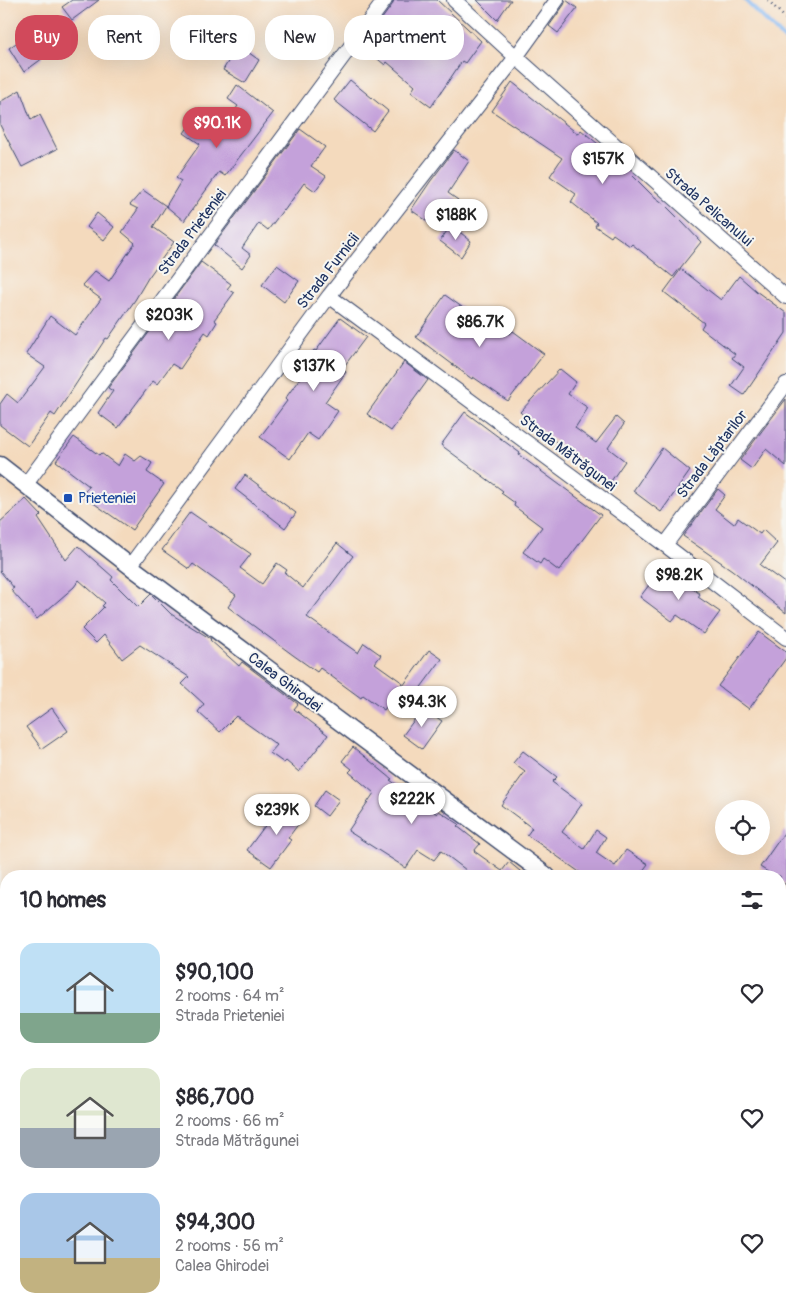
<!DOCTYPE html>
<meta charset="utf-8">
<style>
body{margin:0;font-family:Pangolin,sans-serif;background:#f2f2f3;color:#2b2b33;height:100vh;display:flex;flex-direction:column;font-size:19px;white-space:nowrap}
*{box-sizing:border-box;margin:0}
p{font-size:16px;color:#7c7c81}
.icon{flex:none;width:28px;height:28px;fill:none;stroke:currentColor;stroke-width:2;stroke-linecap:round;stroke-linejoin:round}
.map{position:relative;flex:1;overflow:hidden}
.side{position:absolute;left:0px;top:870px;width:786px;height:445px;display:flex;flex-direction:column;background:#fff;border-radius:20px 20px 0 0;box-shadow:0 5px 20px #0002}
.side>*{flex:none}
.top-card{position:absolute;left:15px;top:15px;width:500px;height:45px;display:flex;gap:10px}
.fabs{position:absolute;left:715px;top:800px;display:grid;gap:10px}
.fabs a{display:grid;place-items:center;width:55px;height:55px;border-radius:50%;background:#fff;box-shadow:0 5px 20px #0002;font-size:25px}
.price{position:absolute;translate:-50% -42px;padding:0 11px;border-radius:18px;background:#fff;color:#222;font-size:16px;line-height:32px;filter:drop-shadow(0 1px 2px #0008)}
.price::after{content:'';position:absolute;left:50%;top:30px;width:15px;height:11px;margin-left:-8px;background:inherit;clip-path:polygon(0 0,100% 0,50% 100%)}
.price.selected{background:#d1495b;color:#fff}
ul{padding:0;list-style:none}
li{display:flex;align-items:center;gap:15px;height:125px;padding:0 20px}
li span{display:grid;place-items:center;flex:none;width:140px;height:100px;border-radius:15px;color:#555}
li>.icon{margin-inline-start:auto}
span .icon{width:60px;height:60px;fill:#fffc;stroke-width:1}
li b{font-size:21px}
h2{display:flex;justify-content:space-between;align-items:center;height:60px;padding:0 20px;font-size:21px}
.tag{padding:0 18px;border-radius:20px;background:#fff;box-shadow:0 5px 20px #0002;font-size:18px;line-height:45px}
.tag.selected{background:#d1495b;color:#fff}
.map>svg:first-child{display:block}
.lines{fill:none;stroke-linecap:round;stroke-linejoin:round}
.stream{stroke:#86b9f3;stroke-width:4.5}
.building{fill:#c4a1da}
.minor-casing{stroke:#3c496c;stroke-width:16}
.tertiary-casing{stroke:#3c496c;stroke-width:19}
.path{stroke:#3c496c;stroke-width:2.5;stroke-dasharray:1 4;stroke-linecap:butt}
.minor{stroke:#fff;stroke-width:14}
.tertiary{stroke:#fff;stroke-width:16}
.transit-dot{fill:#1a4fb4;stroke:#f6f6f2;stroke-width:2}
.labels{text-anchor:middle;stroke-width:4;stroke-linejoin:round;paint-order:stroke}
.street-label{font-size:15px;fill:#1b2f5e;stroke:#f6f6f2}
.transit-label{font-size:15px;fill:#164399;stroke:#f6f6f2;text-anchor:start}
</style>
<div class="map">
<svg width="786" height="1315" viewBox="0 0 786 1315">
<rect width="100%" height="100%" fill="#f6f6f2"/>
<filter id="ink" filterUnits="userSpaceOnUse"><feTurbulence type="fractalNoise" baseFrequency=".02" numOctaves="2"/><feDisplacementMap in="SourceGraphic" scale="10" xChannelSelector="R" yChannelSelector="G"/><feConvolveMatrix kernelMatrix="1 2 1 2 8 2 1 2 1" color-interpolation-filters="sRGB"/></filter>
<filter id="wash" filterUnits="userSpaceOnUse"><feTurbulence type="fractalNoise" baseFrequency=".0096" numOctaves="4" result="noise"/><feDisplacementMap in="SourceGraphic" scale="20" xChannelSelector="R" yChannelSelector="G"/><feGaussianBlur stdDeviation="1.12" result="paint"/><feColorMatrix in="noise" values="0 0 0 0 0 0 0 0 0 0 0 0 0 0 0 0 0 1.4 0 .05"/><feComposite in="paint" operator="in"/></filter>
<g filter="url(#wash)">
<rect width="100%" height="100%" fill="#f4dabd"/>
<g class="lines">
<path class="stream" d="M745 0 786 41
M98 1315 103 1309"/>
</g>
<g id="blocks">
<path class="building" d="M72 0H99L72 20 62 7Z
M394 0H437L481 41 465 63 462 61 431 107 411 92 415 86 387 62 385 65 362 46 392 5Z
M477 0H511L497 20Z
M566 0 577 8 558 33 549 26 564 5Z
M299 15 325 35 311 55 285 36Z
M28 35 43 58 24 72 9 48Z
M238 45 259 60 245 83 223 70Z
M350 80 388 111 373 131 334 100Z
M512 82 578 134 581 130 614 157 651 194 664 204 682 222 701 242 673 277 632 244 630 246 613 234 611 237 595 226 597 223 571 202 576 194 550 176 562 158 492 111Z
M237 85 273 113 225 176 219 172 184 221 166 206 181 181 176 178 200 144 184 133 200 111 223 127 238 106 228 99Z
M20 90 31 120 40 115 57 149 22 167 0 125V102Z
M300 129 325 147 311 166 326 176 315 191 304 183 284 211 283 210 268 230 259 223 242 248 251 255 242 268 214 245Z
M454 150 469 161 448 193 458 200 439 229 411 210 430 182Z
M143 190 166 206 153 227 174 242 148 278 135 300 108 339 106 338 55 416 51 413 28 446 0 425V404L7 394 18 403 45 367 26 354 50 316 75 335 101 299 82 285 95 271 109 281 135 243 122 232 138 209 130 205Z
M97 213 114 227 104 240 87 227Z
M451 225 471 241 461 257 440 241Z
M201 262 231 284 227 289 234 293 214 320 217 322 209 335 205 332 180 369 172 364 157 384 153 381 118 428 98 413 113 391 108 388Z
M277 265 299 281 284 302 262 285Z
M681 269 721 300 739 276 756 291 786 313V333L744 395 731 386 744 367 732 358 735 354 701 328 704 323 664 292Z
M445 295 466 310 487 320 510 334 513 331 544 354 508 401 473 377 472 379 416 337Z
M340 318 366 337 342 369 346 372 325 402 338 411 318 440 308 433 290 459 260 437 287 401 285 399 302 375 298 372 314 350 316 351Z
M404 362 428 380 391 431 367 414Z
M560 369 576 382 568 394 588 408 575 428 596 443 616 417 624 424 608 448 625 461 609 484 580 462 582 460 552 439 520 412Z
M786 399V466L766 449 752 469 740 460Z
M465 412 520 453 519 455 601 515 559 571 543 559 540 564 523 552 542 527 514 506 515 503 501 493 503 491 441 445Z
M74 437 99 455 101 453 118 466 125 454 135 461 141 456 152 463 147 472 164 484 132 530 82 495 89 486 56 461Z
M662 448 690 471 661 512 633 491Z
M245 475 296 513 285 528 235 489Z
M718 489 725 495 715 509 734 524 738 518 760 534 763 530 777 543 760 565 786 584V613L732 570 683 536Z
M26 499 41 515 38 518 66 560 78 546 113 577 111 580 138 607 151 594 171 614 211 639 210 640 239 666 242 662 298 704 294 709 328 735 299 772 286 761 284 763 270 753 277 745 236 716 220 732 198 712 204 704 182 684 189 677 140 645 122 659 104 635 96 643 82 629 104 607 102 606 105 603 79 580 74 587 37 619 11 590 14 588 0 571V522Z
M190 512 251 554 240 568 262 584 277 563 287 570 285 573 303 588 337 543 353 556 307 617 358 653 364 643 381 655 375 663 403 683 384 710 363 695 361 698 320 668 317 672 293 655 228 607 236 595 193 564 189 569 162 550Z
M664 565 675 573 674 574 700 594 698 597 720 612 704 634 677 615 672 621 640 597Z
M759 632 786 652V658L749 709 718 686Z
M429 650 442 659 410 702 398 693Z
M52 708 68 731 42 749 26 727Z
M423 708 442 721 422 749 403 735Z
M353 747 392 779 390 780 437 814 439 811 459 824 457 826 480 844 474 851 502 871 509 862 526 876H462L466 870 441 851 434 860 418 850 406 868 348 831 374 793 349 772 352 769 342 761Z
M523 751 557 777 552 782 582 804 562 832 584 849 596 830 606 837 596 853 615 866 626 850 648 864 639 876H585L527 835 532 828 501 805 525 772 513 763Z
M325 790 339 800 327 816 314 806Z
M295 801 308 811 288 838 291 840 271 867 247 850 267 823 275 828Z
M786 830V885L780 881V876H774L760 867Z"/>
</g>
</g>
<g filter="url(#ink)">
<use href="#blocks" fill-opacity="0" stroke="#3c496c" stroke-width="1"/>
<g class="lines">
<defs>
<path id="minor" d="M454 0 516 57 786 297
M329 296 665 545 786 638
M26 484 385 0
M665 545 786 384
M130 566 329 296 516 57 557 0
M780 925 786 917
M0 1097 6 1100
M780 1131 786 1123
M114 1315 118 1309
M337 1315 342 1309
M653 1315 657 1309"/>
<path id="tertiary" d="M0 465 130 566 547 876
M780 1049 786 1054"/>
</defs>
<use href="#minor" class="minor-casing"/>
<use href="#tertiary" class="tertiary-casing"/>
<path class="path" d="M768 0 786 19"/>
<use href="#minor" class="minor"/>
<use href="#tertiary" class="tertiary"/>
</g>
</g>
<rect class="transit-dot" x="63" y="493" width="10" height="10" rx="2.5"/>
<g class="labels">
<g class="street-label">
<text transform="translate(709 207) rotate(41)" y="5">Strada Pelicanului</text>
<text transform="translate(192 232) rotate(-53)" y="5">Strada Prieteniei</text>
<text transform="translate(328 271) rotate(-52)" y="5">Strada Furnicii</text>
<text transform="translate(568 453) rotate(37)" y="5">Strada Mătrăgunei</text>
<text transform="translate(712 454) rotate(-53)" y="5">Strada Lăptarilor</text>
<text transform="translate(285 682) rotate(37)" y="5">Calea Ghirodei</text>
</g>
<g class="transit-label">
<text x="78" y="503">Prieteniei</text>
</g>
</g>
</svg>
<div class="fabs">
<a><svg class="icon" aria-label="locate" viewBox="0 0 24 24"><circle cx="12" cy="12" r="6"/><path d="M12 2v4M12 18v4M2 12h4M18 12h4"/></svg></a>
</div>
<b class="price selected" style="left:217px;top:149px">$90.1K</b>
<b class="price" style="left:603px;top:185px">$157K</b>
<b class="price" style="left:456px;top:241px">$188K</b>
<b class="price" style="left:169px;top:341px">$203K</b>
<b class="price" style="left:480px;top:348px">$86.7K</b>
<b class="price" style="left:314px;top:392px">$137K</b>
<b class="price" style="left:679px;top:601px">$98.2K</b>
<b class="price" style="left:422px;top:728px">$94.3K</b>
<b class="price" style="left:412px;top:825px">$222K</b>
<b class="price" style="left:277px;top:836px">$239K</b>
<div class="top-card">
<a class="tag selected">Buy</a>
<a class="tag">Rent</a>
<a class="tag">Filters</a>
<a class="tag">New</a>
<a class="tag">Apartment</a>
</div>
<section class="side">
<h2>10 homes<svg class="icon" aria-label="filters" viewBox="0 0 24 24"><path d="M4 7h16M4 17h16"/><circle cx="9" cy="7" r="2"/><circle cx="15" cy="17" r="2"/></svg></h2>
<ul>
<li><span style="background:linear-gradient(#bfe0f5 70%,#7fa58c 0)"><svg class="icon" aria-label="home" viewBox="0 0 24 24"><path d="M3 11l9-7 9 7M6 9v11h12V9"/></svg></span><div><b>$90,100</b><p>2 rooms · 64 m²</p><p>Strada Prieteniei</p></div><svg class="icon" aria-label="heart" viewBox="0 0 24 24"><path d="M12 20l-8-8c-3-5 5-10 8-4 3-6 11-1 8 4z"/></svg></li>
<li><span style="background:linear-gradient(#dfe7d0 60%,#9aa5b1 0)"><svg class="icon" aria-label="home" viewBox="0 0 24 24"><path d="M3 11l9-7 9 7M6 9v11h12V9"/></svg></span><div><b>$86,700</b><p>2 rooms · 66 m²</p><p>Strada Mătrăgunei</p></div><svg class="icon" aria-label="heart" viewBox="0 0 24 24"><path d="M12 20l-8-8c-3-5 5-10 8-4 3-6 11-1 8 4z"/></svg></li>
<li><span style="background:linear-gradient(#a9c7e8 65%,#c2b280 0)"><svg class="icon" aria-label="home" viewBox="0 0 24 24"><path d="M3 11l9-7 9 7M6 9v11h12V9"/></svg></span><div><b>$94,300</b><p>2 rooms · 56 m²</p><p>Calea Ghirodei</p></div><svg class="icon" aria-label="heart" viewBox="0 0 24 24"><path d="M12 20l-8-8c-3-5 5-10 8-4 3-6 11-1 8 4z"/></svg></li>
</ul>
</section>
</div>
